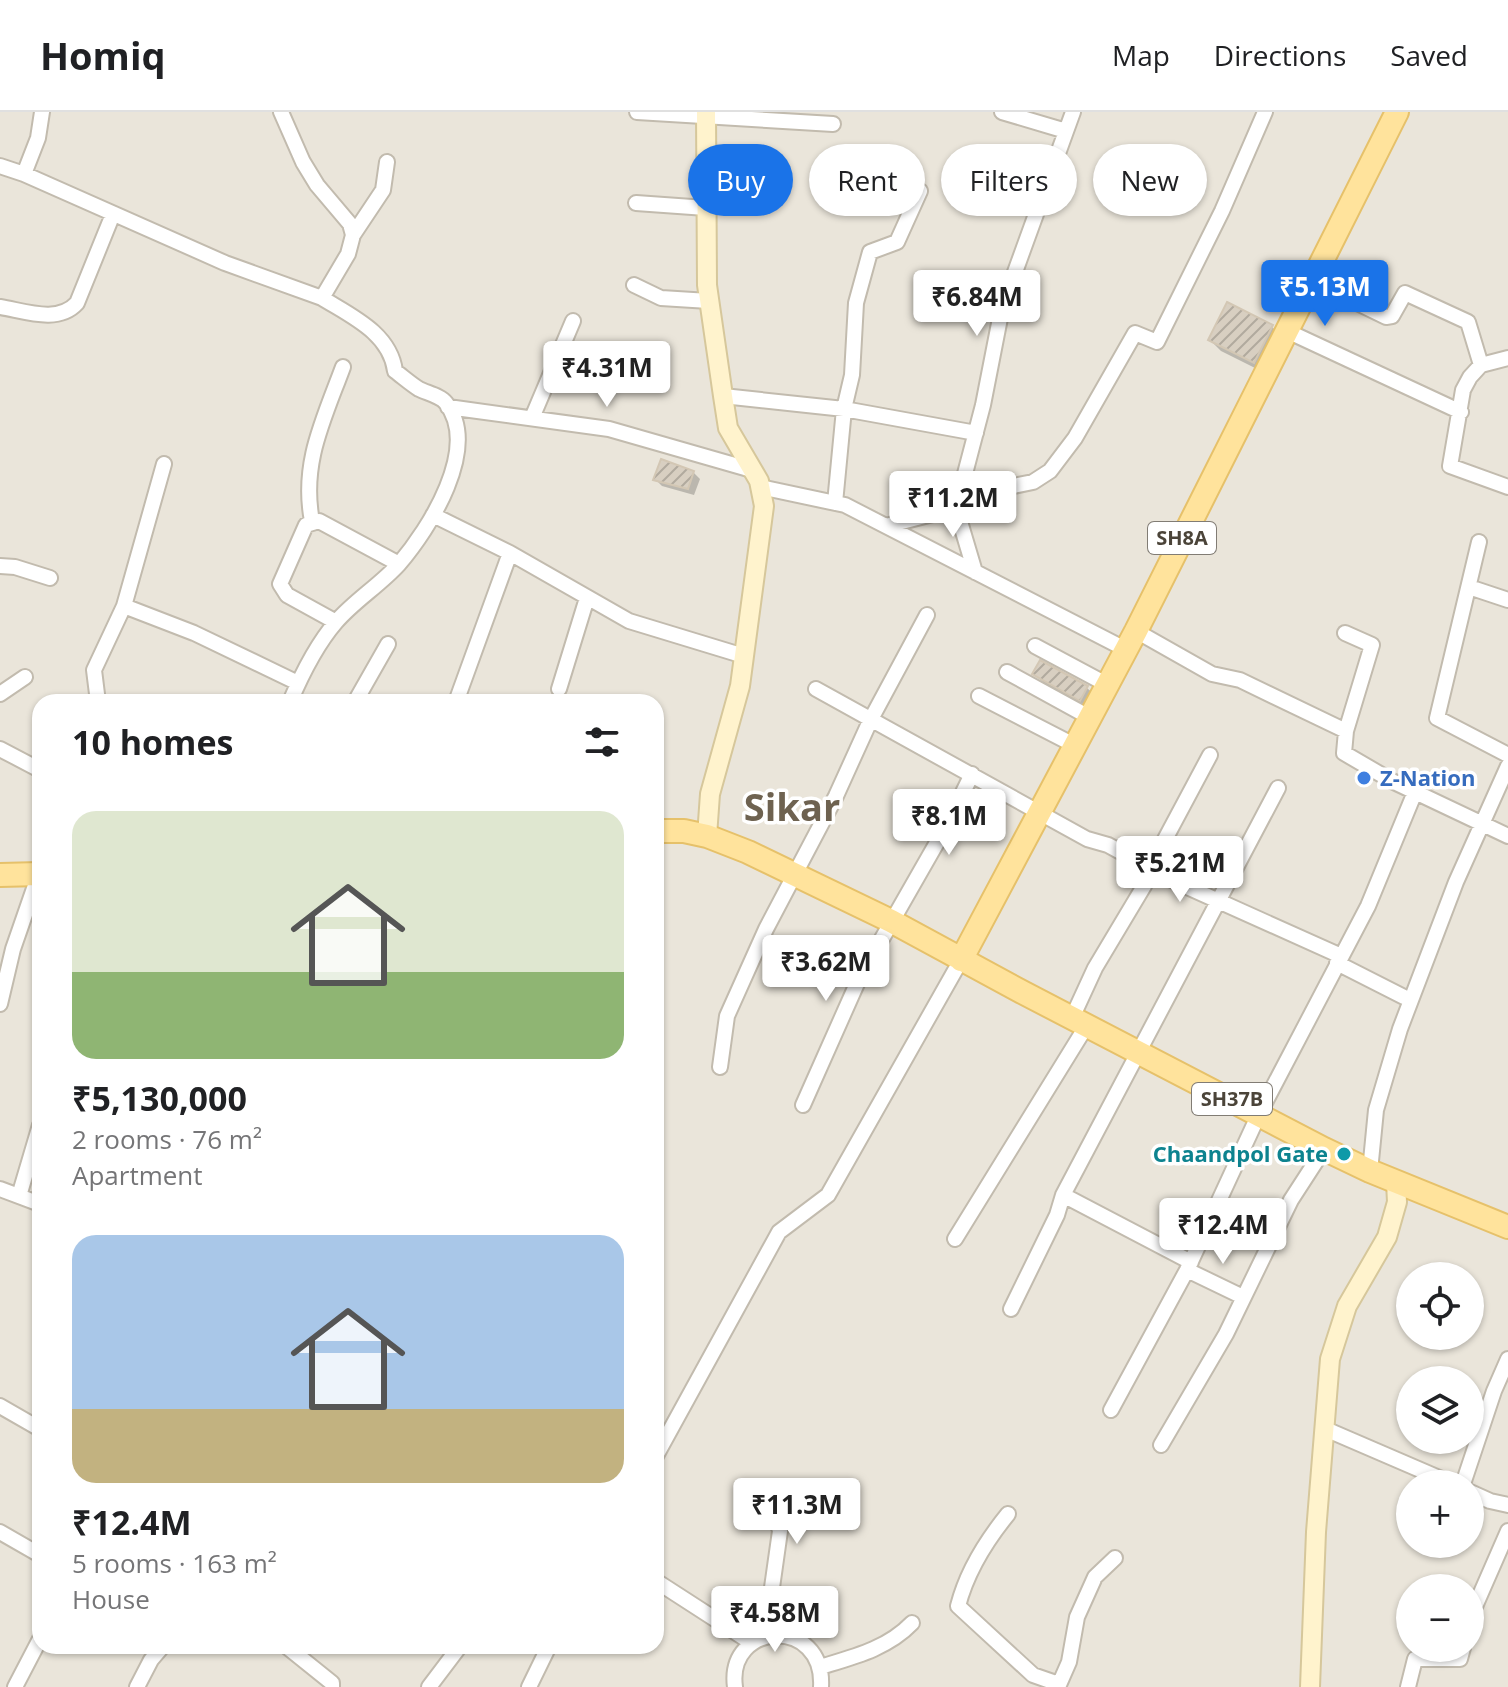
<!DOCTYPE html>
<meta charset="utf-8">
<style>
body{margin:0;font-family:"Open Sans",sans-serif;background:#f2f2f2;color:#202124;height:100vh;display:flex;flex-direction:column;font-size:30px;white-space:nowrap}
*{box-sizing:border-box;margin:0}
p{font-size:26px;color:#757577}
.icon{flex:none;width:44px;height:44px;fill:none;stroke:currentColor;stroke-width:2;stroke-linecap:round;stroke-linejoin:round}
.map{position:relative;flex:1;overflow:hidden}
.drawer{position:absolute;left:32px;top:582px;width:632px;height:960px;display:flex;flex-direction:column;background:#fff;border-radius:24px;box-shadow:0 2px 6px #0004}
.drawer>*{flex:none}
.hud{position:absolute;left:688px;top:32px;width:700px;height:72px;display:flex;gap:16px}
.fabs{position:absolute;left:1396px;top:1150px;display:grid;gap:16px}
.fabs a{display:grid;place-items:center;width:88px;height:88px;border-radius:50%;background:#fff;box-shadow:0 2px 6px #0004;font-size:40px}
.price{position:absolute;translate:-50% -68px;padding:0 18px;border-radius:8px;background:#fff;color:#222;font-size:26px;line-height:52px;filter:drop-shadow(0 2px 4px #0008)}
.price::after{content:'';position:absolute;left:50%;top:48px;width:24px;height:18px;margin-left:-12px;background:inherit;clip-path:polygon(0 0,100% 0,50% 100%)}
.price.selected{background:#1a73e8;color:#fff}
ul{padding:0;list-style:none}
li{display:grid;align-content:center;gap:16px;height:424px;padding:0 40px}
li span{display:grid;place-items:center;height:248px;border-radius:24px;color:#555}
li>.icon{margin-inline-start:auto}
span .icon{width:144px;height:144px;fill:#fffc;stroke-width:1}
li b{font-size:34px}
h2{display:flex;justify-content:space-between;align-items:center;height:96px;padding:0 40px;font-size:34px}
.pill{padding:0 28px;border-radius:36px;background:#fff;box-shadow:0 2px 6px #0004;font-size:28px;line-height:72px}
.pill.selected{background:#1a73e8;color:#fff}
header{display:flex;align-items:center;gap:48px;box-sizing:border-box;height:112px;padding:0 40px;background:#fff;border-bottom:2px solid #e0e0e0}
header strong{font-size:38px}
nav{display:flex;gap:44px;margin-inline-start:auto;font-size:28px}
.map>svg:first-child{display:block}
.residential{fill:#eae5da;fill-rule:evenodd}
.shadow{fill:#0003}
.building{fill:url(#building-hatch);stroke:#d3c7b4;stroke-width:2}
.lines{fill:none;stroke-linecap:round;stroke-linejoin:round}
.street-casing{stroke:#c2bbae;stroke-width:18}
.secondary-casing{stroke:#d6c79b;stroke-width:22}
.primary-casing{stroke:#e6c16a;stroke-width:26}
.street{stroke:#fff;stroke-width:14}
.secondary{stroke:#fff3cd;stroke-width:18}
.primary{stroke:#ffe39c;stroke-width:22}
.shop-dot{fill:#3f7fe0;stroke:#fff;stroke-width:3}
.culture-dot{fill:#0f9aa8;stroke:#fff;stroke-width:3}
.labels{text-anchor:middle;stroke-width:7;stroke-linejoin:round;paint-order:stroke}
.shield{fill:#fff;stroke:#817c74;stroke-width:2}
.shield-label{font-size:20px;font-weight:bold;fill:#4b4439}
.shop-label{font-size:22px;font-weight:bold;fill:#366cbe;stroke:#fff;text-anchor:start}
.culture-label{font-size:22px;font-weight:bold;fill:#0d838f;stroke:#fff;text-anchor:end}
.town-label{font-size:38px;font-weight:bold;fill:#6e6250;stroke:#fff}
</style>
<header>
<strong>Homiq</strong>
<nav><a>Map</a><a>Directions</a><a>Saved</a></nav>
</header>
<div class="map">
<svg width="1508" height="1575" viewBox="0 0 1508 1575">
<defs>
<pattern id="building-hatch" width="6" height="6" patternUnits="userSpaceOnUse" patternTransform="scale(2)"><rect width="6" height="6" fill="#d8cfc1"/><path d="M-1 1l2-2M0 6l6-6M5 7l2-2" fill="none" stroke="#b1aa9e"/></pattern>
</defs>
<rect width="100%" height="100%" fill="#f6f3ec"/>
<path class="residential" d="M0 0H1508V1575H0ZM40 590H656V1534H40ZM1410 1164H1470V1224H1410ZM1410 1268H1470V1328H1410ZM1410 1372H1470V1432H1410ZM1410 1476H1470V1536H1410Z"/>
<path class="shadow" d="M1272 215 1283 225 1265 261 1221 239 1210 228Z
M693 360 700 367 694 383 662 374 655 367Z
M1035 562 1087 576 1098 586 1092 598 1046 573Z"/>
<path class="building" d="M1227 190 1273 213 1254 251 1208 228Z
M661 347 694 359 688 377 653 368Z
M1040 548 1088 574 1080 589 1032 562Z"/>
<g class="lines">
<defs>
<path id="street" d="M281 0 303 50 317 73 350 112 353 123 348 142 322 186C351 204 390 221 395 259 403 265 411 272 419 277 427 281 441 284 446 291 481 336 429 417 399 452 380 473 354 489 336 510 317 532 301 564 290 590
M637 0 833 12
M1002 0 1066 19
M0 54 24 62 225 151 322 186
M24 62 38 26 42 0
M636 91 706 96
M353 123 383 78 387 50
M1312 169 1386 205 1392 204 1405 181 1468 210 1481 253
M634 173 661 186 709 189
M0 195C25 199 58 212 77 191L113 102
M1287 219 1461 300
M1508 246 1481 253 1470 265 1463 278 1450 354 1508 375
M723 284 844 297 976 321
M448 295 609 317 752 358
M532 306 573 209
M760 375 845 393 1125 537
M835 391 844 297 852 263 856 191 870 140 897 130 920 79
M433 403 510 441 629 509 744 544
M312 409C301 352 323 309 343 255
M886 414 956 396 989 379 1033 370 1050 359 1075 326 1135 221 1157 230 1222 99 1265 0
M1479 430 1437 606 1508 643
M0 454 15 455 50 466
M975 460 956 396 983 293 1002 196 1073 0
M1469 475 1508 488
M124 494 194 521 298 571
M336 510 287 483 280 472 306 413 319 409 399 452
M1136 519 1212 562 1240 568 1346 619 1344 641 1392 669 1508 724
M1345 521 1372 533 1346 619
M1035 534 1106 572
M1007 560 1089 605
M559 577 587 486
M816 577 1087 727 1108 733 1174 769 1341 844
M0 582 25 565
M979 584 1074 633
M98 590 94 558 124 494 164 352
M355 590 388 532
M456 590 510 441
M0 637 40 658
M1337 851 1404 885
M0 892 13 837 39 762
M1072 906 1095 856 1144 774 1162 733 1210 643
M720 955 727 904 766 817 836 684 870 609 927 503
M803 993 859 867 947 713 972 662
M1370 1059 1376 998 1400 917 1456 770 1508 654
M0 1077 40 1092
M1063 1083 1191 1150
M19 1084 40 1013
M955 1127 1087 913
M1187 1158 1243 1185
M1011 1197 1057 1103 1063 1083 1278 676
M0 1294 40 1317
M1111 1298 1187 1158 1259 1002 1368 794 1415 680
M1323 1316 1453 1372
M1161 1333 1226 1222 1291 1088 1324 1037
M656 1344 779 1120 828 1083 961 848
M1463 1372 1494 1279 1508 1247
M1470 1380 1490 1389 1508 1393
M744 1381 773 1396 780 1419 765 1525
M1008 1402C986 1429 967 1459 958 1494L1033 1563 1059 1572
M0 1420 40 1443
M656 1469 752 1531
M1470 1506 1508 1419
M286 1534 332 1571V1575
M820 1555C853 1545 887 1537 912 1511
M15 1575 40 1527
M137 1575 151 1548 163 1534
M429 1575 460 1534
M529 1575 549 1534
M735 1575C726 1509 825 1504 821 1575
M1058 1575 1069 1550 1077 1505 1095 1465 1115 1446
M1408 1575 1415 1547H1460L1463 1536"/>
<path id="secondary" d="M706 0 707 173 723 284 728 316 759 369 764 394 740 574 710 682 707 724
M1310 1575 1316 1420 1330 1247 1347 1194 1387 1125 1397 1090 1396 1070"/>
<path id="primary" d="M656 719H684L707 724 748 740 891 809 1022 880 1324 1037 1370 1059 1508 1115
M0 763 40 762
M961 848 1136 519 1397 0"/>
</defs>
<use href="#street" class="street-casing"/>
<use href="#secondary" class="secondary-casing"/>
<use href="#primary" class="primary-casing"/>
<use href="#street" class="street"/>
<use href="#secondary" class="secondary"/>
<use href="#primary" class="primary"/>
</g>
<circle class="shop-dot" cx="1364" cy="666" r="8"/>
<circle class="culture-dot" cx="1344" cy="1042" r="8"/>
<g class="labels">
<g class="shield">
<rect x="1148" y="410" width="68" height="32" rx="6"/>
<rect x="1192" y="971" width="80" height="32" rx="6"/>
</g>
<g class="shield-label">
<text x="1182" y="433">SH8A</text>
<text x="1232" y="994">SH37B</text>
</g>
<g class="shop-label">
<text x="1380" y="674">Z-Nation</text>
</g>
<g class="culture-label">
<text x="1328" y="1050">Chaandpol Gate</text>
</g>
<g class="town-label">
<text x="792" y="709">Sikar</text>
</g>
</g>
</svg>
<div class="fabs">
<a><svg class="icon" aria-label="locate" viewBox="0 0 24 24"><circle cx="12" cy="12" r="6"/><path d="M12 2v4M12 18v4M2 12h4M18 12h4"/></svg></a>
<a><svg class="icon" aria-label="layers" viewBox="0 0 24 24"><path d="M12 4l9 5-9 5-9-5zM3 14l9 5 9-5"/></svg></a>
<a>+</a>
<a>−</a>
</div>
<b class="price selected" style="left:1325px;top:216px">₹5.13M</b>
<b class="price" style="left:977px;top:226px">₹6.84M</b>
<b class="price" style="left:607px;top:297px">₹4.31M</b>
<b class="price" style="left:953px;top:427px">₹11.2M</b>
<b class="price" style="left:949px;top:745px">₹8.1M</b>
<b class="price" style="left:1180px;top:792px">₹5.21M</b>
<b class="price" style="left:826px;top:891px">₹3.62M</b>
<b class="price" style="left:1223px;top:1154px">₹12.4M</b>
<b class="price" style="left:797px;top:1434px">₹11.3M</b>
<b class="price" style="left:775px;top:1542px">₹4.58M</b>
<div class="hud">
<a class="pill selected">Buy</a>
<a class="pill">Rent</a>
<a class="pill">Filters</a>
<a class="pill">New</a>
</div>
<section class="drawer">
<h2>10 homes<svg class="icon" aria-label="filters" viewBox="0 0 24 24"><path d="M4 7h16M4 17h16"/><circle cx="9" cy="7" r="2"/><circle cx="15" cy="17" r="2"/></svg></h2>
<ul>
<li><span style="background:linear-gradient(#dfe7d0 65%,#8fb573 0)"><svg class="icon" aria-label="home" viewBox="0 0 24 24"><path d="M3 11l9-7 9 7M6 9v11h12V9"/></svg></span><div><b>₹5,130,000</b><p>2 rooms · 76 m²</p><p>Apartment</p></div></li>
<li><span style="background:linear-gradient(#a9c7e8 70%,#c2b280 0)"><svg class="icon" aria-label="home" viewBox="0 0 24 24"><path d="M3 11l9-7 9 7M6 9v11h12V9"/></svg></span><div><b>₹12.4M</b><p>5 rooms · 163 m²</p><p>House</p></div></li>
</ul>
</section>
</div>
